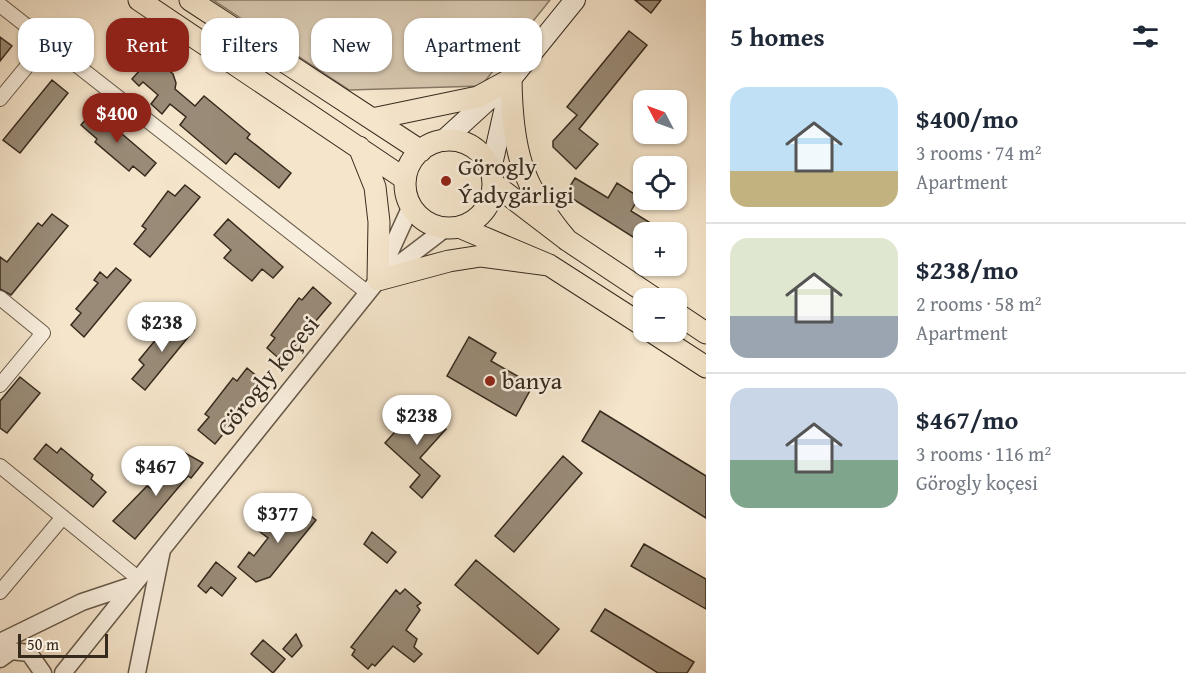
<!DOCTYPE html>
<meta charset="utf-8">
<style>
body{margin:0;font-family:"Gentium Book Plus",serif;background:#f2f2f3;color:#1f2937;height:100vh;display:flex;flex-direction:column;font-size:22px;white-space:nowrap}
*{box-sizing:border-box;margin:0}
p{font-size:20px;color:#747a83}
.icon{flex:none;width:33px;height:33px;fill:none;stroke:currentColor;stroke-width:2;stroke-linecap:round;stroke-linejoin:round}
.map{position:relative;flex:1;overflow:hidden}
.sheet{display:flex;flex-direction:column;background:#fff;width:480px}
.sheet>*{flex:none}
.banner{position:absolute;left:18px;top:18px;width:570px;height:54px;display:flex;gap:12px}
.needle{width:39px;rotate:311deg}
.controls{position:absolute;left:633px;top:90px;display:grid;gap:12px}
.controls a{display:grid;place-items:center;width:54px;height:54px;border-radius:12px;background:#fff;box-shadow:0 2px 4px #0004;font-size:30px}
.scale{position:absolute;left:18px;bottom:15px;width:90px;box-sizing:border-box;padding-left:6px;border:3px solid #362a1d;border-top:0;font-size:16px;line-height:21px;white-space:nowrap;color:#362a1d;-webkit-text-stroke:4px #f8eedd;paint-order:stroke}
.price{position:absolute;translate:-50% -51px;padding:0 14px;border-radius:21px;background:#fff;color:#222;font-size:20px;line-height:39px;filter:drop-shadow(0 2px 3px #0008)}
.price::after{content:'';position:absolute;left:50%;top:36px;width:18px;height:14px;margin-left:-9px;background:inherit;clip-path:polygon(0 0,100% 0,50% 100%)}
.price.current{background:#8f2418;color:#fff}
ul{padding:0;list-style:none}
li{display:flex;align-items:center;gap:18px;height:150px;padding:0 24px}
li+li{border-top:2px solid #e0e1e3}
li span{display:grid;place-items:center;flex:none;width:168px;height:120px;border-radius:18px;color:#555}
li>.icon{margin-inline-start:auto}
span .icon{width:72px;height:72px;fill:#fffc;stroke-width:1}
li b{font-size:26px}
h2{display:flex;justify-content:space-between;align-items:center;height:72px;padding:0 24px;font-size:26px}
.chip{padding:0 21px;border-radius:18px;background:#fff;box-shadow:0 2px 4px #0004;font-size:21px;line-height:54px}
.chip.current{background:#8f2418;color:#fff}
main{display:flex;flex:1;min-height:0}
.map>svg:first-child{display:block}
.green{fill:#d5c5ad;stroke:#867865;stroke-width:1.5}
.building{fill:#998b77;stroke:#362a1d;stroke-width:1.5}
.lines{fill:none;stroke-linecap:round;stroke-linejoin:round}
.minor-casing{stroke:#665948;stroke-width:16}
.tertiary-casing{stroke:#665948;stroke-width:19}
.secondary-casing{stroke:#362a1d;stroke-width:22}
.primary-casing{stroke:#362a1d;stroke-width:23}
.minor{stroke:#f8eedd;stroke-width:14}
.tertiary{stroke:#f8eedd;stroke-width:16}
.secondary{stroke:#f8eedd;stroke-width:20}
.primary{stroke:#f5e5cb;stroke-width:21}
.poi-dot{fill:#8f2418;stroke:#f8eedd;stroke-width:2}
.labels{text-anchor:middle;stroke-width:5;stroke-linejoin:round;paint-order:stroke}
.poi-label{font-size:24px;fill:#362a1d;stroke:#f8eedd;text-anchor:start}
.street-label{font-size:24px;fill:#362a1d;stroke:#f8eedd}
</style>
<main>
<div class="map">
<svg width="706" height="673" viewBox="0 0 706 673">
<rect width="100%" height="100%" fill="#f5e5cb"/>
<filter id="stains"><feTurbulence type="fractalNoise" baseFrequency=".00333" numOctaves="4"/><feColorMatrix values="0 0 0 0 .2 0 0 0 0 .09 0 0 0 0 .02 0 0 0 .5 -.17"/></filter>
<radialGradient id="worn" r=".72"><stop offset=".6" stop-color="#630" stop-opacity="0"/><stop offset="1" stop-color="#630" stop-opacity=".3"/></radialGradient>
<path class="green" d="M213 0H550L481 86 349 90Z"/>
<path class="building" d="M635 0H661L651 13Z
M629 31 647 45 579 129 598 144 576 169 553 147V141L577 115 567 107Z
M0 37 12 46 0 61Z
M150 59 157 65 159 62 173 74 176 83 175 89 195 106 204 96 250 134 247 138 291 173 279 188 235 153 226 164 180 125 186 117 170 104 162 114 151 104 158 95 143 82 139 86 132 79Z
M52 80 68 93 20 153 3 140Z
M94 110 156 163 145 176 133 166 129 171 95 142 97 139 81 125Z
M575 178 608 198 617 183 639 197 631 211 665 232H644V244L565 194Z
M185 185 200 197 150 257 134 244 146 229 142 226 168 191 175 196Z
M52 214 68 226 11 295 0 289V257L7 262 38 223 42 226Z
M228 219 283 267 273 278 262 269 252 281 224 258 231 250 214 235Z
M116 268 131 280 84 337 71 325 81 313 76 309 98 283 94 280 100 272 107 278Z
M313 287 331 303 282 361 267 348 275 338 271 335 299 298 302 300Z
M180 319 194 330 145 390 132 379 144 365 139 360 167 326 171 330Z
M469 337 496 353 491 361 533 385 516 416 447 376Z
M247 368 265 383 215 444 198 430 209 417 205 414 233 378 237 381Z
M20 377 40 393 7 433 0 428V401Z
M419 405 446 429 420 458 440 476 422 498 410 487 420 475 385 443Z
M600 411 706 476V518L582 441Z
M46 444 57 453 61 448 93 475 91 479 106 492 93 507 34 459Z
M185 453 203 463 191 478 188 476 135 539 113 521 147 486 153 490Z
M563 456 582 473 514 552 495 536Z
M295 503 316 520 270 577 256 582 238 567 249 552 254 556 268 538 259 531 274 529 283 518 280 515 288 505 291 508Z
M372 532 396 552 387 563 364 544Z
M644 544 706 579V609L631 566Z
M476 560 559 629 538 654 455 585Z
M216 562 236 578 222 596 211 587 206 593 198 586Z
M405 589 421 603 417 606 420 610 406 630 417 639 414 647 422 654 414 662 393 646 375 666 372 664 368 669 352 655 355 650 351 647 396 590 400 594Z
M605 609 694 662 687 673H658L591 631Z
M296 634 302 646 292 657 283 649Z
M263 640 285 659 273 673 251 654Z"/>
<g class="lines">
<defs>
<path id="minor" d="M0 5 368 293
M0 99 47 42
M0 298 43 333 0 385
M0 466 139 579
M0 592 63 517"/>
<path id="tertiary" d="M379 276 411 206
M0 642 82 602 133 585
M0 659 11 651 29 653 43 673
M63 673 378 280 446 228
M137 673 162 550"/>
<path id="secondary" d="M443 141 511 79 575 0
M491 169 508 94"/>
<path id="primary" d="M139 0 405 179
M190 0 421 151
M372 119 478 97 511 79C512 150 521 185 567 240
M405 184a44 44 0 1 1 88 0a44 44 0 1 1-88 0Z
M359 147 375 187 379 222 378 280 449 261 481 256 549 265
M494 184 567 240 654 298
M459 227 549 265 644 326
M676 313 706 333
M652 332 706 367"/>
</defs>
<use href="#minor" class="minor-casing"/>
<use href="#tertiary" class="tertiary-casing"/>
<use href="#secondary" class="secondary-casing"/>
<use href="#primary" class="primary-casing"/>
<use href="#minor" class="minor"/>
<use href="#tertiary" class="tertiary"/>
<use href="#secondary" class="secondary"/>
<use href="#primary" class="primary"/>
</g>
<g class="poi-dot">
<circle cx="446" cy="181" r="6"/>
<circle cx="490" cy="381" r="6"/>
</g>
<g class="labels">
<g class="poi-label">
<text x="458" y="175">Görogly<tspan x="458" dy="28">Ýadygärligi</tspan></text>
<text x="502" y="389">banya</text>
</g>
<g class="street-label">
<text transform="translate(268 376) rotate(-51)" y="8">Görogly koçesi</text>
</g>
</g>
<rect width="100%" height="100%" filter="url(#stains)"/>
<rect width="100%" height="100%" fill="url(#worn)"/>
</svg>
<div class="controls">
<a><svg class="needle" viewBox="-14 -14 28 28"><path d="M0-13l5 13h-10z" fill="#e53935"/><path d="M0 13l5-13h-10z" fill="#747a83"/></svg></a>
<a><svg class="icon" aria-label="locate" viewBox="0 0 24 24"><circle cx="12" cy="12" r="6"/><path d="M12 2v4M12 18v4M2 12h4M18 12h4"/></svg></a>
<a>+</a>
<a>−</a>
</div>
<div class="scale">50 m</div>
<b class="price current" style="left:117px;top:144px">$400</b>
<b class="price" style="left:162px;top:353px">$238</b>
<b class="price" style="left:417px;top:446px">$238</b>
<b class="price" style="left:156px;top:497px">$467</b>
<b class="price" style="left:278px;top:544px">$377</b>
<div class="banner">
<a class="chip">Buy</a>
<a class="chip current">Rent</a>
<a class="chip">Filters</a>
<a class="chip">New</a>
<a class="chip">Apartment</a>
</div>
</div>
<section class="sheet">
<h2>5 homes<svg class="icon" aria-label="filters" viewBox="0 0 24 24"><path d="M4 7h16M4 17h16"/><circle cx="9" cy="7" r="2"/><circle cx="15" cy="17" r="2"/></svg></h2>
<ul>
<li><span style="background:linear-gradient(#bfe0f5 70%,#c2b280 0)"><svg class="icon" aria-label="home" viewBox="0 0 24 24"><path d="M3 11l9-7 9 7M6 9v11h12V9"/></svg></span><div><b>$400/mo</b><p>3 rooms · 74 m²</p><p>Apartment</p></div></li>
<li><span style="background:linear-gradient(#dfe7d0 65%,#9aa5b1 0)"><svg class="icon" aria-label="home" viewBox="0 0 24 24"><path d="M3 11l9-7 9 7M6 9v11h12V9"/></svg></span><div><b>$238/mo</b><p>2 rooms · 58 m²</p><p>Apartment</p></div></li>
<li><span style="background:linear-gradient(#c9d6e8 60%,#7fa58c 0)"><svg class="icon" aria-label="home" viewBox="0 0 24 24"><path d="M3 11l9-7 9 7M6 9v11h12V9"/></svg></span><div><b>$467/mo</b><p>3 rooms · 116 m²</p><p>Görogly koçesi</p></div></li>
</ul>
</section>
</main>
